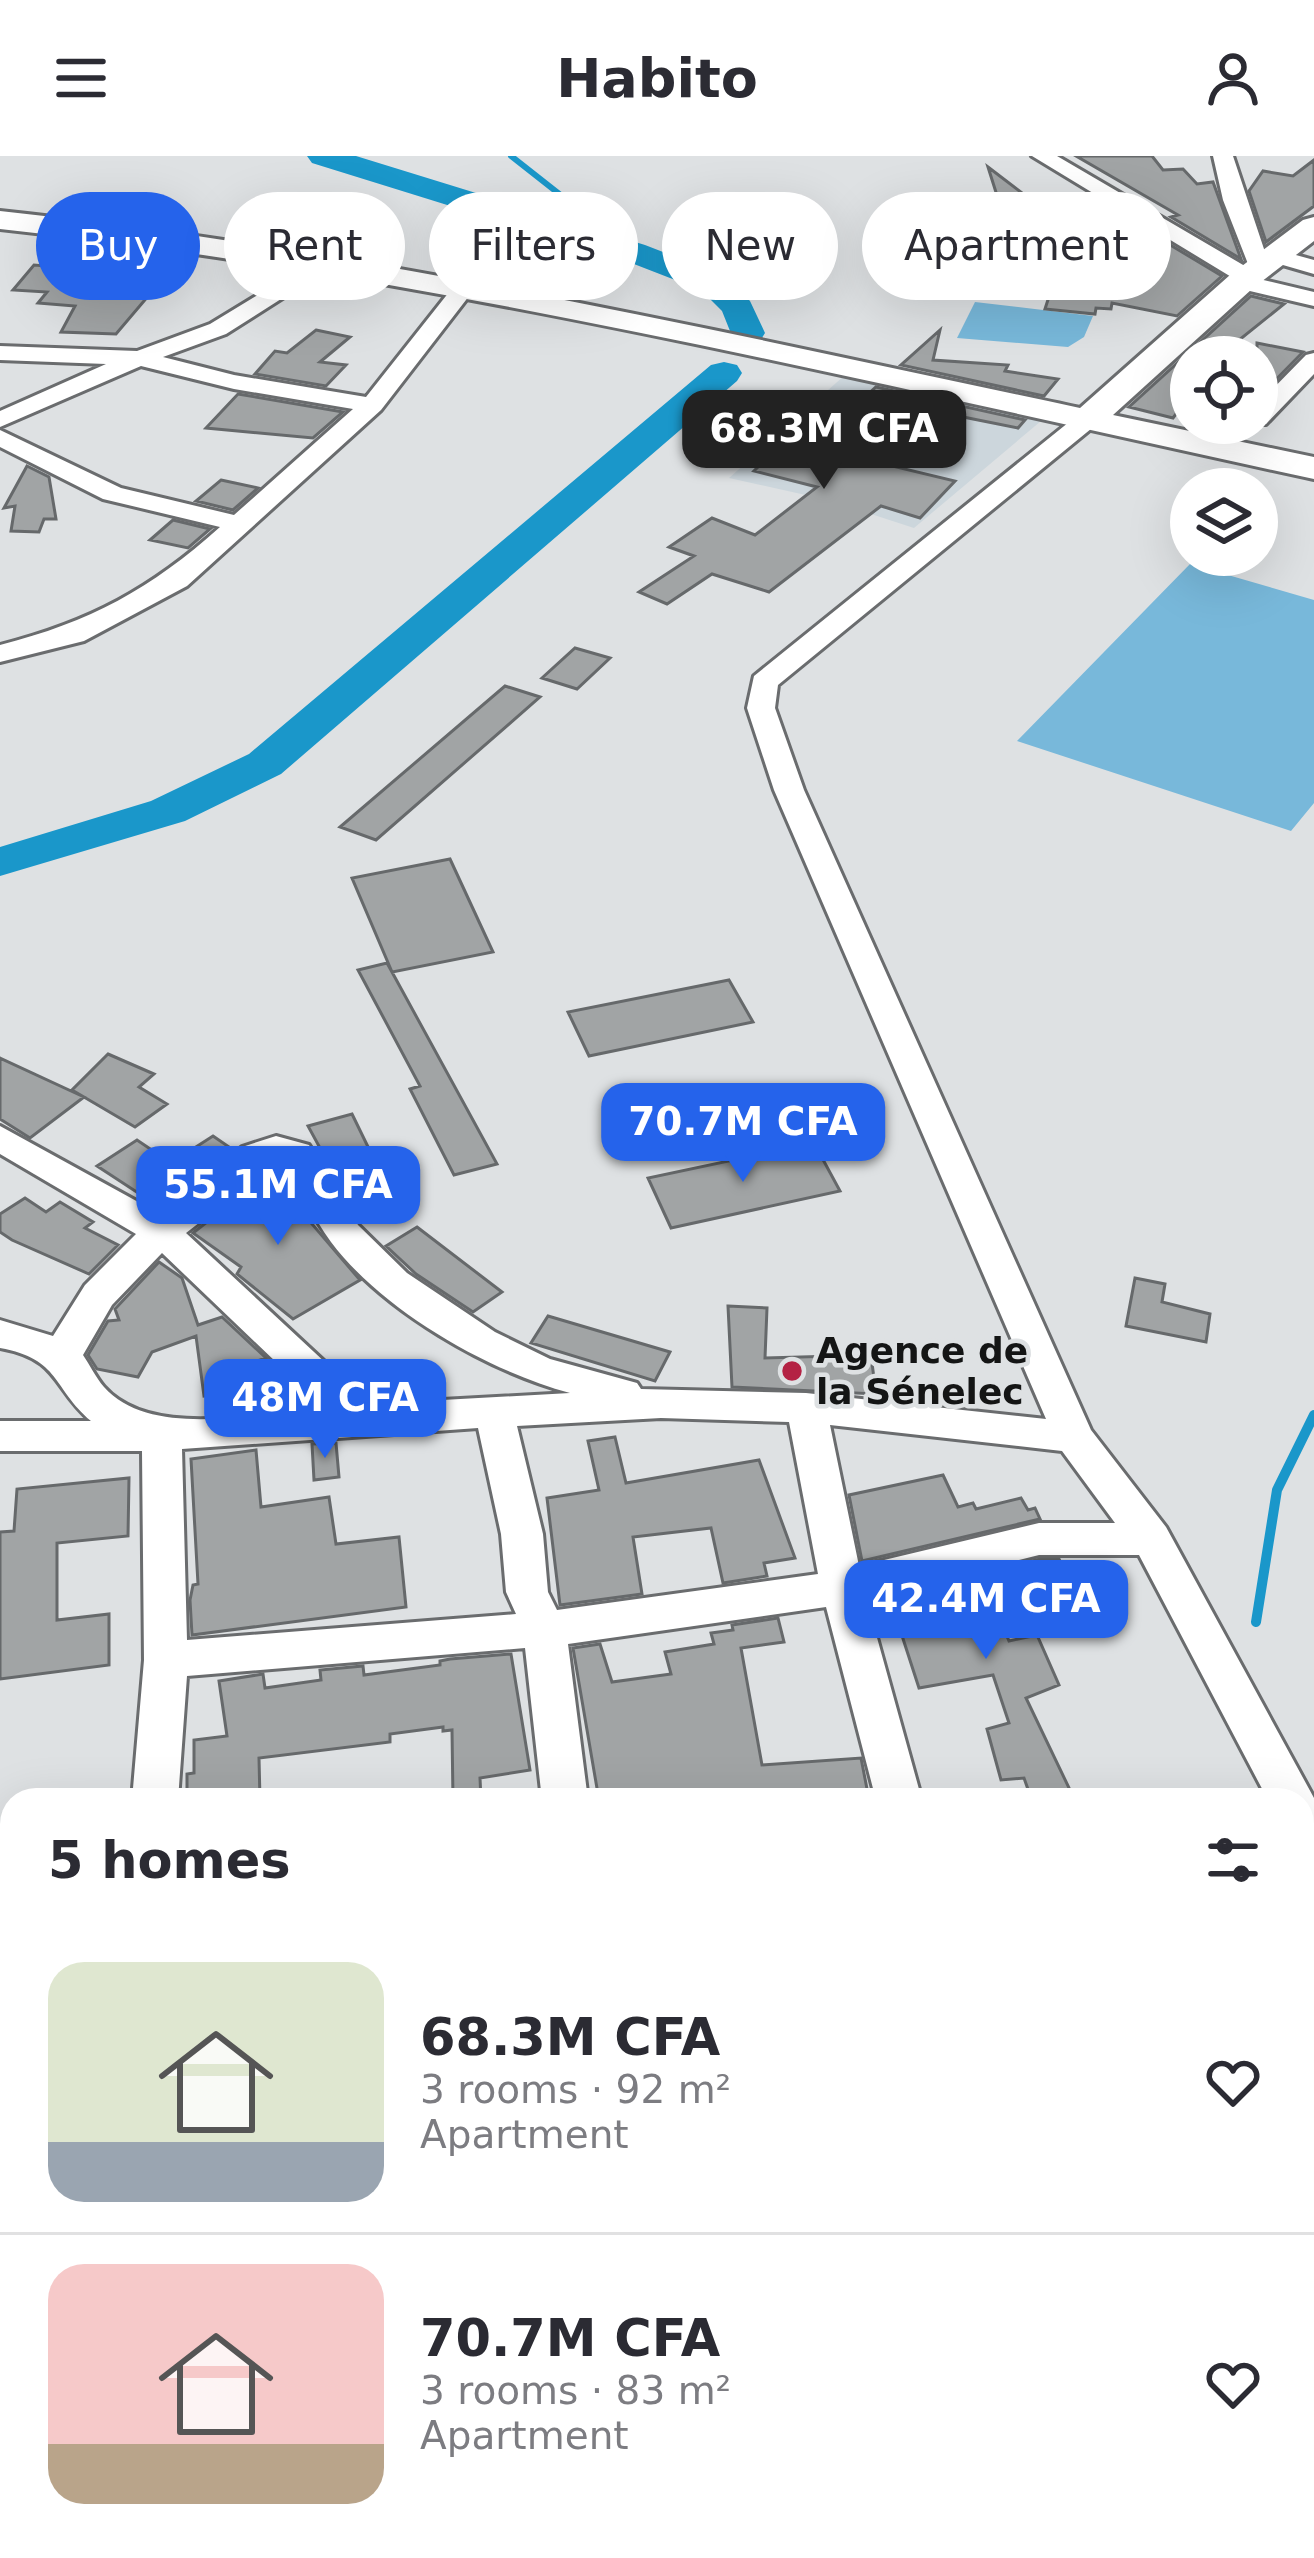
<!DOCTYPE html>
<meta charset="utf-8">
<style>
body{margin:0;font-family:"DejaVu Sans",sans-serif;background:#f7f7f7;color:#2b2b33;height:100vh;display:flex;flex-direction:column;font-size:45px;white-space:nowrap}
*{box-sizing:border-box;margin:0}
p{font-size:39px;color:#7c7c81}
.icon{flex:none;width:66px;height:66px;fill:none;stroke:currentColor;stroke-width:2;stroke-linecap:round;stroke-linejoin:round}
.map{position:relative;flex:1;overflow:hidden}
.sheet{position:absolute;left:0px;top:1632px;width:1314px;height:771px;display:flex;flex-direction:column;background:#fff;border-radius:36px 36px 0 0;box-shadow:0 12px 48px #0002}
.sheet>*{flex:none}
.banner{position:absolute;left:36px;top:36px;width:1242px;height:108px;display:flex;gap:24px}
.fabs{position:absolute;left:1170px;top:180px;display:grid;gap:24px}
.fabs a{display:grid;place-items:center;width:108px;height:108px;border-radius:50%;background:#fff;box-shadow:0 12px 48px #0002;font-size:60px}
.price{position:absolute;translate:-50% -102px;padding:0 27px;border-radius:24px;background:#2563eb;color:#fff;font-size:39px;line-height:78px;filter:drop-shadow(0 3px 6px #0008)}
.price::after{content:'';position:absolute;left:50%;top:72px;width:36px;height:27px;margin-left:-18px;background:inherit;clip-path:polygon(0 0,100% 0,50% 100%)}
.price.selected{background:#222;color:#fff}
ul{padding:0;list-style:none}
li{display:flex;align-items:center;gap:36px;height:300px;padding:0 48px}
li+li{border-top:3px solid #e1e1e2}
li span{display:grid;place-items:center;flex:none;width:336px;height:240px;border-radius:36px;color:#555}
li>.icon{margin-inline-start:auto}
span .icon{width:144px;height:144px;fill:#fffc;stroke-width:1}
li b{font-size:51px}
h2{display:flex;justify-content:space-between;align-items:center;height:144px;padding:0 48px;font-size:51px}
.pill{padding:0 42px;border-radius:54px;background:#fff;box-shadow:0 12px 48px #0002;font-size:42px;line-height:108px}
.pill.selected{background:#2563eb;color:#fff}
header{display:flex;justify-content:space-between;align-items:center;height:156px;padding:0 48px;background:#fff;font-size:54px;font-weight:700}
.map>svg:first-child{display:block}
.built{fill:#ccd6dc}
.green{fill:#78b8da}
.water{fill:#1a97ca}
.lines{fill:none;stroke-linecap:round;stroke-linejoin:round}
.stream-far1{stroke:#1a97ca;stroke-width:6}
.stream{stroke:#1a97ca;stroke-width:10}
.river{fill:#1a97ca;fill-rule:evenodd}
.building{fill:#a1a4a5;stroke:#66696b;stroke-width:3}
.street-casing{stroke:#6a6c6e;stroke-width:6}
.secondary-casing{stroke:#6a6c6e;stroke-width:6}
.primary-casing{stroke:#a8676d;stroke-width:6}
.street{fill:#fff;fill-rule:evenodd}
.secondary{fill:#fff;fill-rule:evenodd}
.primary{fill:#fabec4;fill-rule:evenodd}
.poi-dot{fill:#b42244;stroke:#dee1e3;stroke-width:4.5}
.labels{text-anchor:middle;stroke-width:9;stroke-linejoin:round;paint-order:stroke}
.poi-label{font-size:36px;font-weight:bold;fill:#141515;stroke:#dee1e3;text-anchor:start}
</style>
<header><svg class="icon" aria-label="menu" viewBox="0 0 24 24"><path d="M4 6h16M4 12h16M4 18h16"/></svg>Habito<svg class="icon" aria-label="person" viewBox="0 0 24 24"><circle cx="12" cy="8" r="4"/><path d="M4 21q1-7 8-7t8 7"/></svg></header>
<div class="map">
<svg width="1314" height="2402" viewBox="0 0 1314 2402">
<rect width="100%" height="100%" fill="#dee1e3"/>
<path class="built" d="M845 219 1041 265 914 372 828 344 729 322Z"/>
<path class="green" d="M975 146 1093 160 1084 181 1068 191 957 182Z
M1190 408 1314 444V647L1291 675 1017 585Z"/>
<path class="water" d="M1314 1738V1886H1302V1739Z
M12 1773V1968L0 1969V1774Z"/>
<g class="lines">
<path class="stream-far1" d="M511 0 633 96"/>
<path class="stream" d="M1256 1466 1277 1334 1314 1259"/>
<path class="river" d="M307 0H356L645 89 725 120 750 145 765 177 760 185H734L722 155 701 134 621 103 312 7Z
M724 206 737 209 742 217 737 225 281 618 185 665 0 720V691L151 645 249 598 711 209Z"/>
</g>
<path class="building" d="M1076 0H1152L1163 14 1183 13 1197 28 1213 26 1241 103 1171 61 1178 59Z
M1314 4V50L1266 86 1249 35 1263 15 1293 20Z
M988 11 1060 66 1050 93 1044 138 1017 137 1013 90Z
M1152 78 1222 120 1177 160 1112 147 1111 153 1096 152 1095 158 1045 153 1055 122 1094 129Z
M79 92 123 96 113 107 172 112 116 178 61 176 75 150 38 147 47 136 13 134 34 109 59 111Z
M1251 140 1284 148 1218 201H1191V261L1176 258 1173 262 1129 251Z
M316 174 350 181 320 206 346 209 326 230 255 218 275 195 287 197Z
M940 174 933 204 1008 209 1005 215 1058 223 1044 240 901 209Z
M1257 187 1303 196 1257 243Z
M876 231 1025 264 1018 272 943 257 892 310 955 325 920 362 881 350 769 436 712 418 667 448 639 436 694 400 669 391 712 362 755 379 817 331 754 315 776 293 789 296 834 246 855 250Z
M238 238 343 256 313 282 206 272Z
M27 310 49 321 56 363H44L39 376 11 375 15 350 4 352Z
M221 324 258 332 233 354 196 345Z
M173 364 210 373 188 392 150 384Z
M575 492 610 502 577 533 542 522Z
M505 530 540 541 376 684 340 671Z
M450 703 493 796 392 816 497 1008 454 1019 410 933 420 930 358 814 387 807 392 816 352 722Z
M729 824 753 866 589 900 568 856Z
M108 898 154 918 139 931 167 948 135 971 72 934Z
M0 902 84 941 30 982 0 963Z
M352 958 391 1038 351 1049 308 970Z
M213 980 232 993 161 1052 97 1010 137 984 171 1007Z
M814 987 840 1035 671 1072 648 1022Z
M269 1017 294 1033 306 1061 360 1124 293 1163 237 1118 241 1111 193 1077Z
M25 1042 46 1056 60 1046 93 1066 85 1072 118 1089 89 1118 12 1084 0 1076V1058Z
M417 1071 502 1136 473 1156 416 1118 386 1090Z
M159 1106 182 1122 198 1169 222 1161 266 1202 254 1206 257 1232 204 1240 196 1180 152 1196 138 1221 97 1213 88 1199 108 1165 119 1164 115 1153Z
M1135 1122 1165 1128 1162 1146 1210 1158 1206 1186 1126 1170Z
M728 1150 767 1152 765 1202 871 1199 876 1238 732 1231Z
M548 1160 670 1196 655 1225 531 1187Z
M615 1281 626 1327 759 1304 795 1402 764 1407 767 1420 723 1427 711 1372 633 1381 642 1438 560 1449 547 1342 599 1334 588 1285Z
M336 1287 339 1321 314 1324 312 1288Z
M256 1294 261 1351 329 1341 336 1388 399 1381 406 1451 192 1479 190 1444 193 1429 198 1428 191 1303Z
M943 1319 958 1351 973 1347 976 1353 1021 1342 1028 1354 1035 1352 1040 1363 862 1405 849 1339Z
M129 1322 128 1380 57 1387V1464L109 1458V1509L0 1523V1376L14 1375 17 1333Z
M1040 1403H1059L1066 1417 987 1433 1009 1485 1037 1479 1059 1529 1026 1542 1070 1634 1030 1639 1024 1622 1001 1624 987 1573 1009 1567 993 1519 919 1532 894 1455 885 1458 878 1444Z
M778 1462 784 1486 741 1492 762 1609 861 1602 868 1638 776 1644H599L573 1492 600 1488 612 1526 671 1518 665 1496 714 1488 711 1477 733 1474 732 1469Z
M511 1498 530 1614 480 1622 481 1644H453L452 1574 443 1575V1571L390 1578V1586L259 1602 260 1644H187V1618L194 1617V1584L227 1580 219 1525 263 1518 265 1532 321 1524 320 1514 363 1510 364 1519 440 1509V1505L450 1503Z"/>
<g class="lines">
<defs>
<path id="street" d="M1032 0H1057L1250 113 1223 44 1213 0H1233L1265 96 1274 93 1314 104V118L1269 105 1272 113 1258 119 1259 123 1314 136V150L1233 131V122Z
M320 101 328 103V113L226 178 163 201 234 219 366 241 457 126 465 124 476 131 381 254 187 430 84 485 0 506V489C90 466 151 433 220 371L103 343 0 291V274L121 332 234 359 353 253 234 233 141 210 0 271V255L106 208 0 204V190L137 195 210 168Z
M1314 197V218L1266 268H1248L1257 267V249L1306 199Z
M1088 256 1100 263 1097 268 778 529 775 552 804 634 1091 1274 1166 1371 1314 1642V1726L1302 1721V1644H1268L1139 1399H1039L866 1442 922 1644H876L826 1451 568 1488 588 1644H542L525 1492 187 1520 178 1644H132L144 1504 142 1295H0V1265H91C52 1232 61 1203 0 1192V1164L53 1180 85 1129 136 1078 0 998V970L160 1058 242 991 276 980 309 989 358 1069 407 1117 495 1176 550 1203 637 1227 641 1233 806 1237 1046 1263 774 634 747 552 754 520 1079 258ZM278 1005 283 1006C299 1032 313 1061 331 1086 383 1155 488 1215 570 1237L370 1248 186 1077ZM162 1097 323 1251C260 1257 151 1284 104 1231 96 1222 90 1209 83 1199L112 1149ZM661 1262 789 1266 818 1418 557 1454 548 1436 543 1378 517 1270ZM830 1269 1062 1295 1115 1367H1039L859 1410ZM478 1272 501 1378 506 1436 516 1458 187 1484 182 1293Z
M12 1720V1762L0 1763V1721Z
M113 2391H171L170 2402H112Z
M669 2391H727L726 2402H668Z
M1205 2391H1263L1264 2402H1206Z"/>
<path id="secondary" d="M0 55C365 94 722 176 1080 252L1230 119 1303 64 1314 61V85L1252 133 1113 259 1314 301V323C878 229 444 121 0 73Z"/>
<path id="primary" d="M1302 2209H1314V2293H1302Z
M0 2222H12V2308H0Z"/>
</defs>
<use href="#street" class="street-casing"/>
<use href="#secondary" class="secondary-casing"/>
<use href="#primary" class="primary-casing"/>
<use href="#street" class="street"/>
<use href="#secondary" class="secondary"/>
<use href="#primary" class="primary"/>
</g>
<circle class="poi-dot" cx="792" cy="1215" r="12"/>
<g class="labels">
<g class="poi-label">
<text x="816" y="1207">Agence de<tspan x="816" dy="41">la Sénelec</tspan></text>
</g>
</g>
</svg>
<div class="fabs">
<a><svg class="icon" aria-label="locate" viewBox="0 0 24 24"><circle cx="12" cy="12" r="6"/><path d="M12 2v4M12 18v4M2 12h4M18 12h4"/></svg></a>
<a><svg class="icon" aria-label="layers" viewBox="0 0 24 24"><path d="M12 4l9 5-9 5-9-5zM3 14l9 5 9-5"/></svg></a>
</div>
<b class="price selected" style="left:824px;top:336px">68.3M CFA</b>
<b class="price" style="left:743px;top:1029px">70.7M CFA</b>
<b class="price" style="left:278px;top:1092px">55.1M CFA</b>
<b class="price" style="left:325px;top:1305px">48M CFA</b>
<b class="price" style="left:986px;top:1506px">42.4M CFA</b>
<div class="banner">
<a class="pill selected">Buy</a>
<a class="pill">Rent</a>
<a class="pill">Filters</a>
<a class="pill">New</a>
<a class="pill">Apartment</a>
</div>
<section class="sheet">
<h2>5 homes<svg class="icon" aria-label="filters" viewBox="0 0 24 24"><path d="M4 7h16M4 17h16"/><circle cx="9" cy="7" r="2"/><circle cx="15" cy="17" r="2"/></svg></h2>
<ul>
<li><span style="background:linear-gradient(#dfe7d0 75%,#9aa5b1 0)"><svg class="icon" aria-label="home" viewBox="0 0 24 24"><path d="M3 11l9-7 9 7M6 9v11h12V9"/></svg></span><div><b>68.3M CFA</b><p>3 rooms · 92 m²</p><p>Apartment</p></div><svg class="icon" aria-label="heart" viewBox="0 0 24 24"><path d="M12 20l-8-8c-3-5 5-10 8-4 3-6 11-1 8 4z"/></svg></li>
<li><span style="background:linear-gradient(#f6c9c9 75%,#b9a48a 0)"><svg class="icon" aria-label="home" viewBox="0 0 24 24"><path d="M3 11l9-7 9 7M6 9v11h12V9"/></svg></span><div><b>70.7M CFA</b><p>3 rooms · 83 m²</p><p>Apartment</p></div><svg class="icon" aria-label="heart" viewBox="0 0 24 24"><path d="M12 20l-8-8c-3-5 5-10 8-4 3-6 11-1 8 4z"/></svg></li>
</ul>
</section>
</div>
